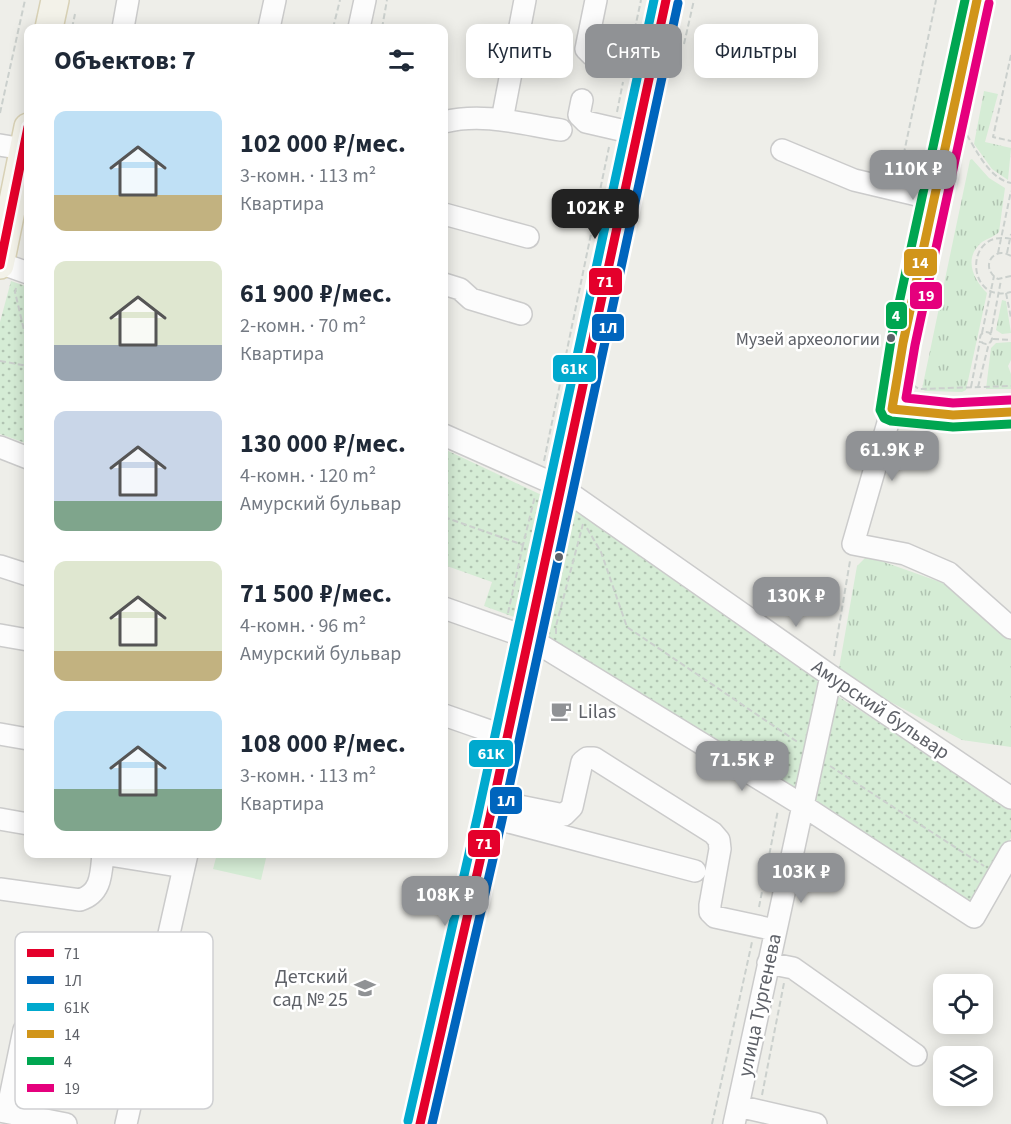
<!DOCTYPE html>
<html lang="ru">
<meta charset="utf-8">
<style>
body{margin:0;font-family:"Source Sans 3",sans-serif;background:#f2f2f3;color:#1f2937;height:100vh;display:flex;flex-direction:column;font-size:22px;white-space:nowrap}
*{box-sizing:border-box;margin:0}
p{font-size:20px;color:#747a83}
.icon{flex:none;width:33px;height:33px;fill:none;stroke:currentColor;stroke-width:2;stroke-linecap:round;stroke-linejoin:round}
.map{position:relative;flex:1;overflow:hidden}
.drawer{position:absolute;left:24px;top:24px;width:424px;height:834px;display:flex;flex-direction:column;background:#fff;border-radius:12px;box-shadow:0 3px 15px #0003}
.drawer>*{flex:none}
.top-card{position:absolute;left:466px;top:24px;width:454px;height:54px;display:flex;gap:12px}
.fabs{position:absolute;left:933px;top:974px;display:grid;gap:12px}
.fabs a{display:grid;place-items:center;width:60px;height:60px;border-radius:12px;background:#fff;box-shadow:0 3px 15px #0003;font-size:30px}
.price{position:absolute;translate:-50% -51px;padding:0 14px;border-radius:12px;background:#909295;color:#fff;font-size:20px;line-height:39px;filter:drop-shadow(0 2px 3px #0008)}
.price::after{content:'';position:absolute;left:50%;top:36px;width:18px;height:14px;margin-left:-9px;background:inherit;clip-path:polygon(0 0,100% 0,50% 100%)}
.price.selected{background:#222;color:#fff}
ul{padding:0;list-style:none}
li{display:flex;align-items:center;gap:18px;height:150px;padding:0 30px}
li span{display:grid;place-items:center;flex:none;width:168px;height:120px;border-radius:12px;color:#555}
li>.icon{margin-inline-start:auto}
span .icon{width:72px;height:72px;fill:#fffc;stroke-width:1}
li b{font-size:26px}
h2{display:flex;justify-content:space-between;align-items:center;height:72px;padding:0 30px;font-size:26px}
.tag{padding:0 21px;border-radius:12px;background:#fff;box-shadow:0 3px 15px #0003;font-size:21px;line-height:54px}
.tag.selected{background:#909295;color:#fff}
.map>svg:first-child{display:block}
.grass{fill:url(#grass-tufts)}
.park{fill:url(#park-dots)}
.pitch{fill:#d5ecd5}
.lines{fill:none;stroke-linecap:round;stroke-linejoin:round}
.minor-casing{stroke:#cbcbcb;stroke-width:24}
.major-casing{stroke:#d8d1b5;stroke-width:30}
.path{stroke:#cbd0cd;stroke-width:2;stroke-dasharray:6 3;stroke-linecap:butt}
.minor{stroke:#fcfcfc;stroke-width:21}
.major{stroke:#f3f2e9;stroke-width:27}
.bus-1-casing{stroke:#fff;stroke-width:14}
.bus-2-casing{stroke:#fff;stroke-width:14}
.bus-3-casing{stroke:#fff;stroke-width:14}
.bus-4-casing{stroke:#fff;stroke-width:14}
.bus-5-casing{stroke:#fff;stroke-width:14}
.bus-6-casing{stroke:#fff;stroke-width:14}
.bus-1{stroke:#e4002b;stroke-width:9}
.bus-2{stroke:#0065bd;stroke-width:9}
.bus-3{stroke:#00a9ce;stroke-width:9}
.bus-4{stroke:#d1951a;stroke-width:9}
.bus-5{stroke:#00a651;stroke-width:9}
.bus-6{stroke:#e5007d;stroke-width:9}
.bus-dot{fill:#5e6168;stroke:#fff;stroke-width:2}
.labels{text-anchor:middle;stroke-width:5;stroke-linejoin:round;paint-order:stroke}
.bus-label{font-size:18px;fill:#5e6168;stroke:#fff;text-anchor:end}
.street-label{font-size:20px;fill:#5e6168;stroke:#fff}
.poi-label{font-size:20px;fill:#5e6168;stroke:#fff;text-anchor:start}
.key{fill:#fff;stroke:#cfd0d2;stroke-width:1.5}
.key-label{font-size:16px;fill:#5e6168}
.line-badge{stroke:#fff;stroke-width:2}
.badge-label{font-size:16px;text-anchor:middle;font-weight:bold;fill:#fff}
</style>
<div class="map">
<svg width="1011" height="1124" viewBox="0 0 1011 1124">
<defs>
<pattern id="grass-tufts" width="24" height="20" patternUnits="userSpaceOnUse" patternTransform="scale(1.5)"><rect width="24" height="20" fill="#d5ecd5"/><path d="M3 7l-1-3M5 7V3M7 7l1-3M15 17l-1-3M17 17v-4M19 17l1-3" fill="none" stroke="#b0c3b1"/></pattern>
<pattern id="park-dots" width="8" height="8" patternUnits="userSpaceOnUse" patternTransform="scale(1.5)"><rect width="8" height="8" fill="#d5ecd5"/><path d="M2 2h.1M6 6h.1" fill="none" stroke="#b0c3b1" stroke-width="1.8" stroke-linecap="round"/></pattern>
</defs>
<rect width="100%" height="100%" fill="#eeeee9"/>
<path class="grass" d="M984 91 998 94 985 142 1011 148 1008 180 992 169 974 144Z
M972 159 989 178 1005 188 999 232C994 237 988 238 982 242 963 258 973 279 987 293L966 390 962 392 925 391 922 389 970 160Z
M1002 300 1006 301 1011 333 1002 334 996 330Z
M1011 342V360L1008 366 1011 374V389H986L991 348 996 343Z
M867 556 943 583 1011 639V747L962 740 838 674 857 566Z"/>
<path class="park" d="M11 281 28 287V444L0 434V322Z
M444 449 548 498 522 620 484 606 492 582 444 565Z
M573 506 824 679 797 795 539 637Z
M836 695 1011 807V838L970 909 811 804Z"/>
<path class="pitch" d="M217 854H267L261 880 213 869Z"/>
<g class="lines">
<defs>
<path id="minor" d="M596 0 586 49 592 55 651 70
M977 0 903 343 892 409 853 544 905 554 949 573 1011 628
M123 28 128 0
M269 28 275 0
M359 28 365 0
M582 100 579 115 586 122 638 134
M502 120 525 0
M444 122C483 112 522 124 561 130
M0 145 24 149
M782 150 854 180 934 199
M444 214 528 237
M0 263 28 273
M444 284 460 289 471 299 521 314
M892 409 953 415 1011 412
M444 435 561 487 831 676 1011 798
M0 447 28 458
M0 566 28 575
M444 608 529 638 802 805 974 917 1011 852
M0 635 28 640
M444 715 507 737
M0 734 28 739
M494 801 564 815 572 807 582 762 587 758H594L713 833 719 840 720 849 710 905V912L715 917 775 930
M490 817 695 871
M0 819 28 824
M103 854 184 867
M0 889 80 900C102 893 101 873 103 854
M768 963 793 968 916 1055
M738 1106 816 1124
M0 1111 66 1124
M7 1112 24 1030
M126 1124 187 854
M420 1124 490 817 666 0
M734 1124 831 676"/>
<path id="major" d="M49 28 55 0
M0 265 28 127"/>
</defs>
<use href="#minor" class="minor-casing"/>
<use href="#major" class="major-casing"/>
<path class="path" d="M72 28 75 14
M333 28 340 0
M382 28 387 0
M684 44 694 0
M631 47 641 0
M1011 55 993 137 1011 141
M617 112 623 82
M0 113 25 0
M967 135C977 152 990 179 1011 183
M900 172 936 0
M1011 239C963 228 966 305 1011 292
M998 253 1011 191
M1007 253 1011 234
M1011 256C993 245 979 268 998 279L1011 276
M16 288 15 292 28 347
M1006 293 1011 318
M980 338a6 6 0 1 1 12 0a6 6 0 1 1-12 0Z
M982 333 994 276
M991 333 1001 280
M993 339 1011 340
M0 361 28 366
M913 385 919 389 1011 386
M971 387 980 341
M978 387 989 343
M544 461 609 147
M444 517 523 545 535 496
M587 528 601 552 627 627 799 743
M508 613 523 545
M556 634V626L583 524
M834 656 850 561
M830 766 984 866
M759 907 778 810
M762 1095 784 983
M712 1124 752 942"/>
<use href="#minor" class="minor"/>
<use href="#major" class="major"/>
<defs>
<path id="bus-1" d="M0 265 28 127
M420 1124 490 817 666 0"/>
<path id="bus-2" d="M432 1124 502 820 678 3"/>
<path id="bus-3" d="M408 1121 478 814 654 0"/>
<path id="bus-4" d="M977 0 903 343 892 409 953 415 1011 412"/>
<path id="bus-5" d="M965 0 891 340 880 410 884 418 891 421 953 427 1011 424"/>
<path id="bus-6" d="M989 3 915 345 906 398 953 403 1010 400"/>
</defs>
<use href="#bus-1" class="bus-1-casing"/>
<use href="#bus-2" class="bus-2-casing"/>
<use href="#bus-3" class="bus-3-casing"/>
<use href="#bus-4" class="bus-4-casing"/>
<use href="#bus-5" class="bus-5-casing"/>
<use href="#bus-6" class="bus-6-casing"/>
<use href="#bus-1" class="bus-1"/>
<use href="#bus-2" class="bus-2"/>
<use href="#bus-3" class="bus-3"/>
<use href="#bus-4" class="bus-4"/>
<use href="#bus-5" class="bus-5"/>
<use href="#bus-6" class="bus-6"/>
</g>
<defs>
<symbol id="cafe-bare" viewBox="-9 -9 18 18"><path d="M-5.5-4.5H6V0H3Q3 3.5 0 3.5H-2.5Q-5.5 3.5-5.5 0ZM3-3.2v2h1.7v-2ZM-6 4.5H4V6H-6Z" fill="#909295" stroke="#fff" stroke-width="2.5" paint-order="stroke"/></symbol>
<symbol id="school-bare" viewBox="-9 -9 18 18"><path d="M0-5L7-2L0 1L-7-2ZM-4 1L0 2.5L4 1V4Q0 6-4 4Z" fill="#909295" stroke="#fff" stroke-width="2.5" paint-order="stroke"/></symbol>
</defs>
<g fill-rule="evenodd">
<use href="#cafe-bare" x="546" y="696" width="30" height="30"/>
<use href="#school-bare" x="350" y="973" width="30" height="30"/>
</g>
<g class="bus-dot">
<circle cx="891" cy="338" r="5"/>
<circle cx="559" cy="557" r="5"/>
</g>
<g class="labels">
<g class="bus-label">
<text x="880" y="345">Музей археологии</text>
</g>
<g class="street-label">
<text transform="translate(881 709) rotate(34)" y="7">Амурский бульвар</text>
<text transform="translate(759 1005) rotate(-78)" y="7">улица Тургенева</text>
</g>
<g class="poi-label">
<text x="578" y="718">Lilas</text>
<text x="348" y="983" text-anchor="end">Детский<tspan x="348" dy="23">сад № 25</tspan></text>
</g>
</g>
<rect x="15" y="932" width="198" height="177" rx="9" class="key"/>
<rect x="27" y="949" width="27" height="8" fill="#e4002b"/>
<rect x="27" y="976" width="27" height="8" fill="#0065bd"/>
<rect x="27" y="1003" width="27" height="8" fill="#00a9ce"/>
<rect x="27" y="1030" width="27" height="8" fill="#d1951a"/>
<rect x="27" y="1057" width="27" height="8" fill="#00a651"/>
<rect x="27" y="1084" width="27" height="8" fill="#e5007d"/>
<g class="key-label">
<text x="64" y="959">71</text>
<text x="64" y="986">1Л</text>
<text x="64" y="1013">61К</text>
<text x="64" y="1040">14</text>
<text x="64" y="1067">4</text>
<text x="64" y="1094">19</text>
</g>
<g class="line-badge">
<rect x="903" y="248" width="35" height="29" rx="6" fill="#d1951a"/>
<rect x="588" y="267" width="35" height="29" rx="6" fill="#e4002b"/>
<rect x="909" y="281" width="34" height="29" rx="6" fill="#e5007d"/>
<rect x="885" y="301" width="23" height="29" rx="6" fill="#00a651"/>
<rect x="591" y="313" width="34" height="29" rx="6" fill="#0065bd"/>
<rect x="552" y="354" width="45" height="29" rx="6" fill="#00a9ce"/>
<rect x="468" y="739" width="46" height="29" rx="6" fill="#00a9ce"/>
<rect x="489" y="786" width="34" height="29" rx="6" fill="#0065bd"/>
<rect x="467" y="829" width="34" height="29" rx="6" fill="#e4002b"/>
</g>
<g class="badge-label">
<text x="920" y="268">14</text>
<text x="605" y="287">71</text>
<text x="926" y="301">19</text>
<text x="896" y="321">4</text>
<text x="608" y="333">1Л</text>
<text x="574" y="374">61К</text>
<text x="491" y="759">61К</text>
<text x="506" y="806">1Л</text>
<text x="484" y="849">71</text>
</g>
</svg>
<div class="fabs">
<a><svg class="icon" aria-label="locate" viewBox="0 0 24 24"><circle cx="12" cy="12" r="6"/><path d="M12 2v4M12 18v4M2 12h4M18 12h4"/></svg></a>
<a><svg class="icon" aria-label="layers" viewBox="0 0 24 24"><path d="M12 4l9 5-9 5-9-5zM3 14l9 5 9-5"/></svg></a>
</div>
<b class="price" style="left:913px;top:201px">110K ₽</b>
<b class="price selected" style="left:595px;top:240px">102K ₽</b>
<b class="price" style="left:892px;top:482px">61.9K ₽</b>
<b class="price" style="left:796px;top:628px">130K ₽</b>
<b class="price" style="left:742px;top:792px">71.5K ₽</b>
<b class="price" style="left:801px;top:904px">103K ₽</b>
<b class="price" style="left:445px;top:927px">108K ₽</b>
<div class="top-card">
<a class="tag">Купить</a>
<a class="tag selected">Снять</a>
<a class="tag">Фильтры</a>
</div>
<section class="drawer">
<h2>Объектов: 7<svg class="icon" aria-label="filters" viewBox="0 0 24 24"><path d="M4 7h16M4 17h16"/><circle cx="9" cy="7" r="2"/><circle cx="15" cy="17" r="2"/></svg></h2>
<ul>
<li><span style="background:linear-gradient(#bfe0f5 70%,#c2b280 0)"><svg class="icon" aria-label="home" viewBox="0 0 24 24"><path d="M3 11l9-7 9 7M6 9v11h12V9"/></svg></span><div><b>102 000 ₽/мес.</b><p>3-комн. · 113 m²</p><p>Квартира</p></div></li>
<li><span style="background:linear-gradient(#dfe7d0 70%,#9aa5b1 0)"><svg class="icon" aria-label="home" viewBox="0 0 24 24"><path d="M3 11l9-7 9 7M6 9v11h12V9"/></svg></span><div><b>61 900 ₽/мес.</b><p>2-комн. · 70 m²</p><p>Квартира</p></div></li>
<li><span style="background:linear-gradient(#c9d6e8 75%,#7fa58c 0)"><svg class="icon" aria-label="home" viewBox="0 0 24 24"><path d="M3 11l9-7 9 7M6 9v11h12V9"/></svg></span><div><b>130 000 ₽/мес.</b><p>4-комн. · 120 m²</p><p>Амурский бульвар</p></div></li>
<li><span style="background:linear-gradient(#dfe7d0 75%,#c2b280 0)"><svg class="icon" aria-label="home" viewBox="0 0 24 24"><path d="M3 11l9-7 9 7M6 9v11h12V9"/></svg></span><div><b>71 500 ₽/мес.</b><p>4-комн. · 96 m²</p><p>Амурский бульвар</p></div></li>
<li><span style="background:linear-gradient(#bfe0f5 65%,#7fa58c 0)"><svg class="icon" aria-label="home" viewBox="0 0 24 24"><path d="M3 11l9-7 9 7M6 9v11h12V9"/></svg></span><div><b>108 000 ₽/мес.</b><p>3-комн. · 113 m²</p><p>Квартира</p></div></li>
</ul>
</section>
</div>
